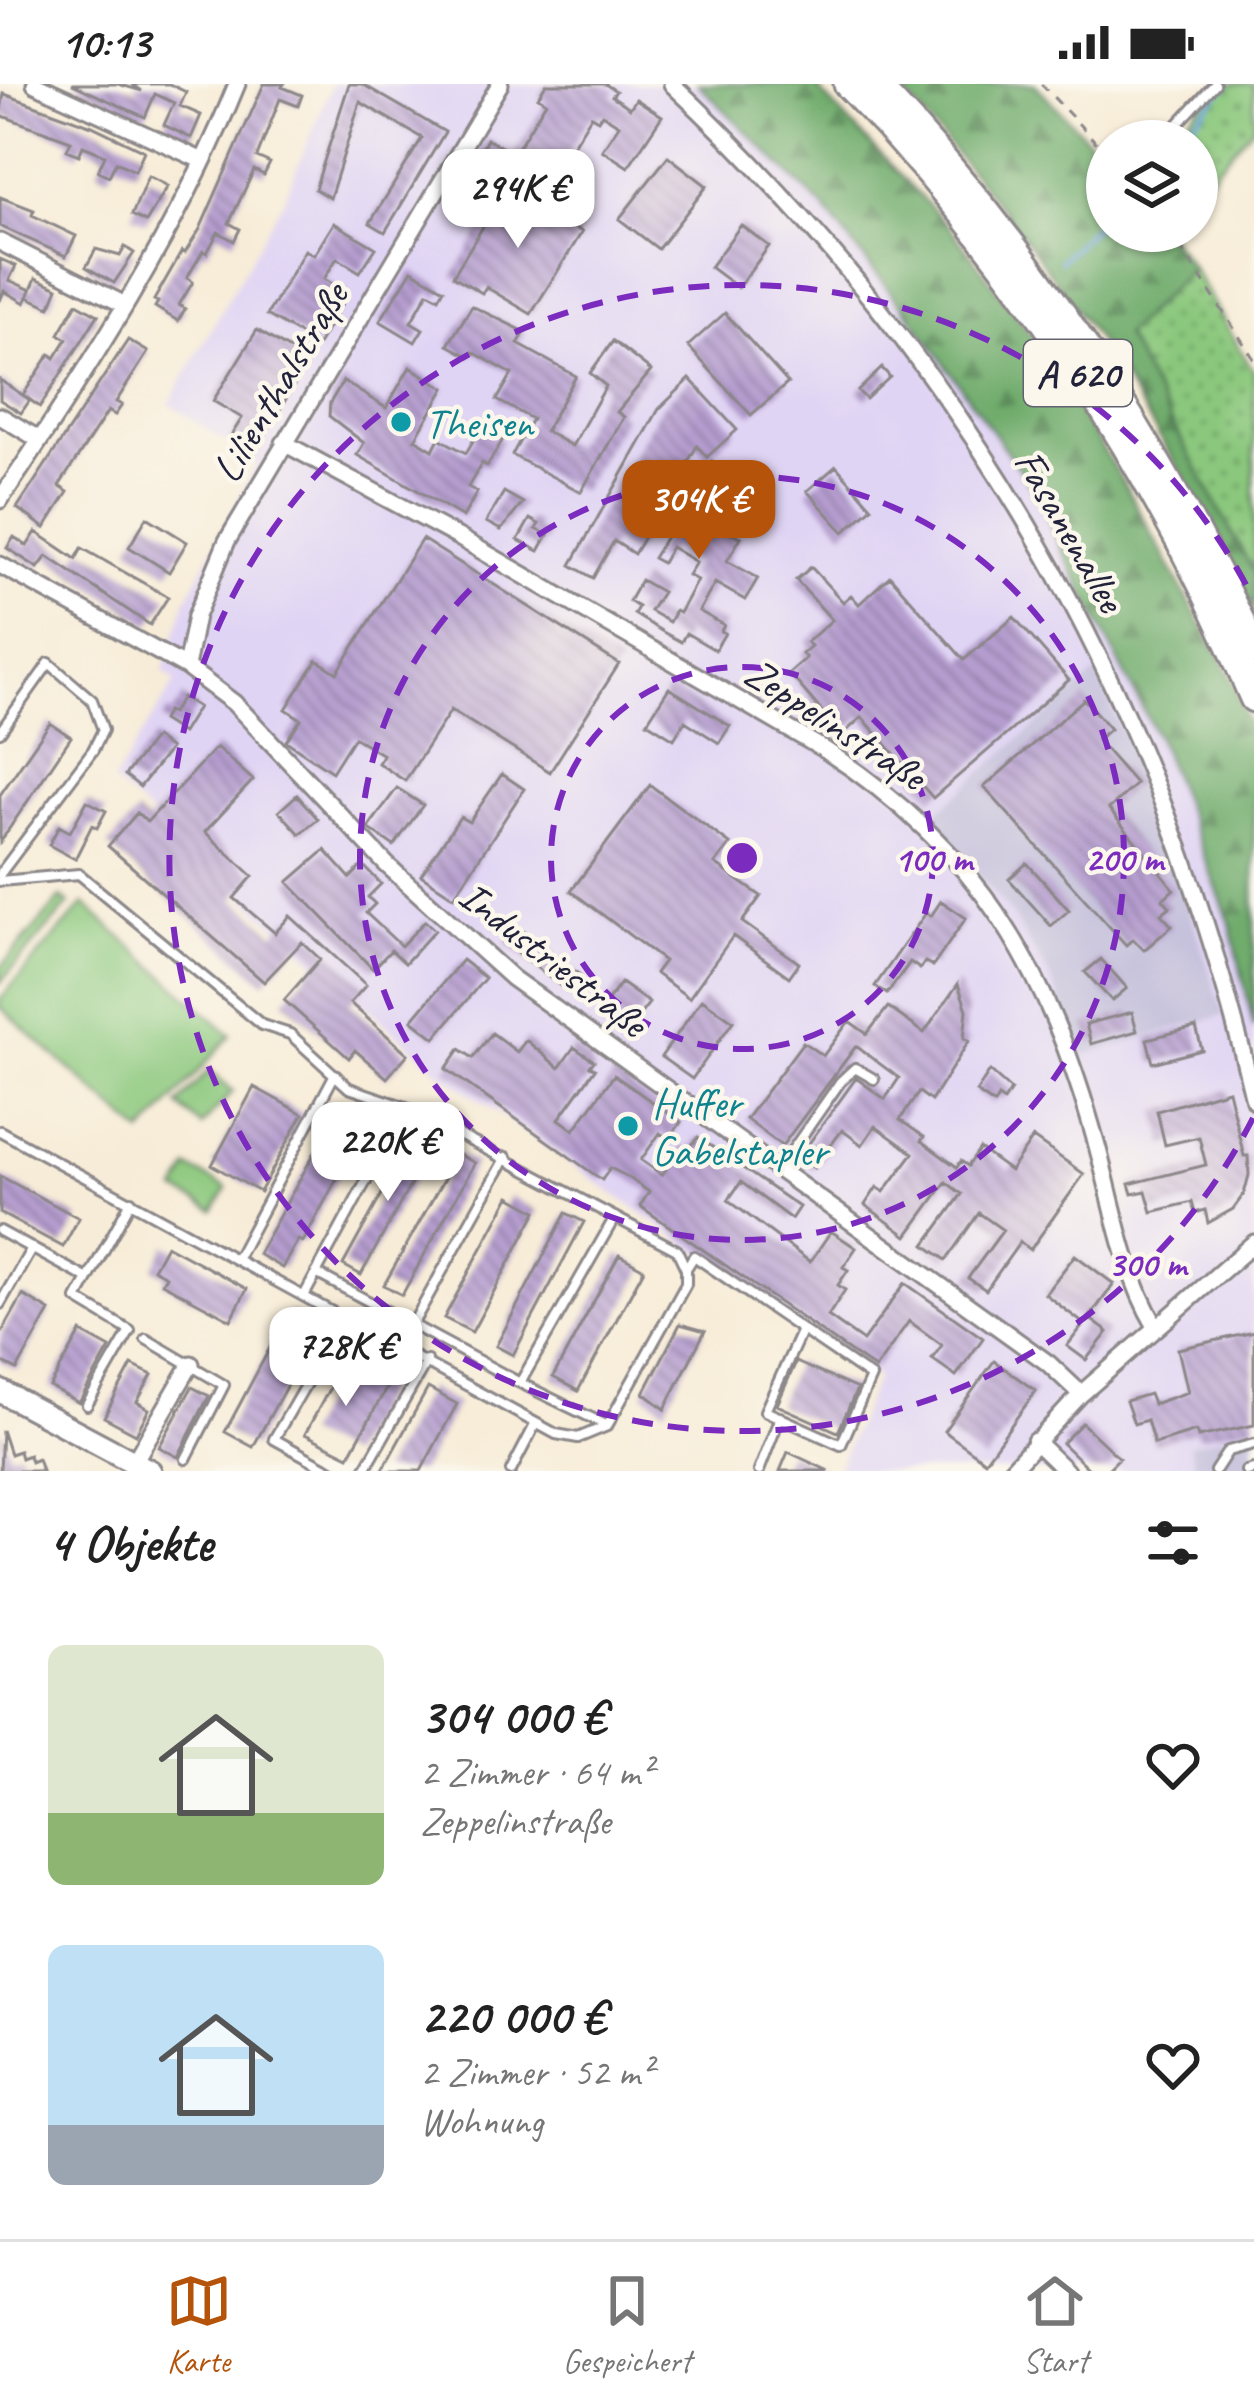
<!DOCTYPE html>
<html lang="de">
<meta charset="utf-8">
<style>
body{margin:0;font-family:Caveat,sans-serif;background:#f6f6f6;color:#222;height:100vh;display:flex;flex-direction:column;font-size:45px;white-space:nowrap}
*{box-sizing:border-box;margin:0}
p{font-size:39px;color:#767676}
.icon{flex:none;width:66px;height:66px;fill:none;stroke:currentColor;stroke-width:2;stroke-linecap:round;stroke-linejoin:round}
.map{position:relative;height:1387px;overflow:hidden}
.details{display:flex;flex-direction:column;background:#fff;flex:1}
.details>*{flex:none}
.buttons{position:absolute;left:1086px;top:36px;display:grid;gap:24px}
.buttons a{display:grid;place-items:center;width:132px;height:132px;border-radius:50%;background:#fff;box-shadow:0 3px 9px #0004;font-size:60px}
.price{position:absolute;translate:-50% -102px;padding:0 27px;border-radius:24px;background:#fff;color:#222;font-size:39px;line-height:78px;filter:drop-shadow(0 3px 6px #0008)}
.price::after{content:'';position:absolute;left:50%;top:72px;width:36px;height:27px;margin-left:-18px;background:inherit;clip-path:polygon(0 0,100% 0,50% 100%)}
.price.current{background:#b45309;color:#fff}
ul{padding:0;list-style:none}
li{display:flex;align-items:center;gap:36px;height:300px;padding:0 48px}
li span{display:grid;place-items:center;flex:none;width:336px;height:240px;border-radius:18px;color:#555}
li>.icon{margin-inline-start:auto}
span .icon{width:144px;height:144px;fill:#fffc;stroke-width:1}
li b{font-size:51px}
h2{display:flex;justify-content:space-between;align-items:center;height:144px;padding:0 48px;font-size:51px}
.status{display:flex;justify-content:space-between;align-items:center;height:84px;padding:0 60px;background:#fff;direction:ltr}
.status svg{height:33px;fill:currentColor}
.tabs{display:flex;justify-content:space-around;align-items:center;height:168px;border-top:3px solid #e0e0e0;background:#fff;font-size:33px;color:#767676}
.tabs a{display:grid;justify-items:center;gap:6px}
.tabs .current{color:#b45309}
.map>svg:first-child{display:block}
.built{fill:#e0d4f4}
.industrial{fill:#c4c0db}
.grass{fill:url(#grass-dots);stroke:#56755c;stroke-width:3}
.forest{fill:url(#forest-firs);stroke:#496754;stroke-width:3}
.pitch{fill:#8bc87d;stroke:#56755c;stroke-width:3}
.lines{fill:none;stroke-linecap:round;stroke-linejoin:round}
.stream{stroke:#6da2da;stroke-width:4.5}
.building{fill:url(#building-back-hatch)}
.service-casing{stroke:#8c8789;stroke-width:14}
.minor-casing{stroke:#8c8789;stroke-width:21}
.secondary-casing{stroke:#8c8789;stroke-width:27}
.motorway-casing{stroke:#8c8789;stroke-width:33}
.path{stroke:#8c8789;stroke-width:3;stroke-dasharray:9 9;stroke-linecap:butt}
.service{stroke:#fff;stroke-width:8}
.minor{stroke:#fff;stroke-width:15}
.secondary{stroke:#fff;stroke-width:21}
.motorway{stroke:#fff;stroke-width:27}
.ring{fill:none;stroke:#7b2cbf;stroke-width:6;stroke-dasharray:21 15}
.culture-dot{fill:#0f9aa8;stroke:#fbf7ec;stroke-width:4.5}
.labels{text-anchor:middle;stroke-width:9;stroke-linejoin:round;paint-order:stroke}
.shield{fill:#fbf7ec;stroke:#636270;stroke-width:3}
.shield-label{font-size:39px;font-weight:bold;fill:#22223b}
.street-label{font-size:42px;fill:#22223b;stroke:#fbf7ec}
.culture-label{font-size:42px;fill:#0d838f;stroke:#fbf7ec;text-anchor:start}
.centre{fill:#7b2cbf;stroke:#fbf7ec;stroke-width:6}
.ring-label{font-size:36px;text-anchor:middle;font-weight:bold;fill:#7b2cbf;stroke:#fbf7ec;stroke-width:9;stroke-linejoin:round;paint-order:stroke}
</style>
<div class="status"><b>10:13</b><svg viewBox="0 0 49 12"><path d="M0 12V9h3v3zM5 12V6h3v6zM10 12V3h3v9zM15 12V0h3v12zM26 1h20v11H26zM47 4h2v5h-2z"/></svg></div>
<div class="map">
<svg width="1254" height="1387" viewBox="0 0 1254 1387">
<defs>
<pattern id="grass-dots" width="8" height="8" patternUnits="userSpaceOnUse" patternTransform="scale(3)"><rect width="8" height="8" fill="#8bc87d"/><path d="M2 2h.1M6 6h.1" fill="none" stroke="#71a268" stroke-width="1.8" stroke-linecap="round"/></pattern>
<pattern id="forest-firs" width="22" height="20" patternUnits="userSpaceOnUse" patternTransform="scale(3)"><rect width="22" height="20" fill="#70ac6c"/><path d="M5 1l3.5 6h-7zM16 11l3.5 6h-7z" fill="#5c8c5a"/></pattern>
<pattern id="building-back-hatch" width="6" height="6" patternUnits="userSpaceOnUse" patternTransform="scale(3)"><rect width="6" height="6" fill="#b59dcf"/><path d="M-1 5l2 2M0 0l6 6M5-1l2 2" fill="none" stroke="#9380a9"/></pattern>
</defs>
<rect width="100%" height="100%" fill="#fbf7ec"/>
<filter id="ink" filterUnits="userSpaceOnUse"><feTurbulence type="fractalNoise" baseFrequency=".00833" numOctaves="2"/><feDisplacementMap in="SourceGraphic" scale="24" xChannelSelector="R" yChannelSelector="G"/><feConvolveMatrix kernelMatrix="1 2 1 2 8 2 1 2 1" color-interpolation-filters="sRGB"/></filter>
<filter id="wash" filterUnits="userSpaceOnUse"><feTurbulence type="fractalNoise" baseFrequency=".004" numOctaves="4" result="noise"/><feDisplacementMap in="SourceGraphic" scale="48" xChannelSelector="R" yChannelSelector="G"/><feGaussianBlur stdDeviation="2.7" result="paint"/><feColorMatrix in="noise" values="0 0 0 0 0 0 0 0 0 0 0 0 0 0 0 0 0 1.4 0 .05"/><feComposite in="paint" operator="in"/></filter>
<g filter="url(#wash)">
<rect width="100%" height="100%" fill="#f7ecd7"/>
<path class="built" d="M332 0H698L824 124 917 241 1041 416 1055 452 1158 655 1230 839 1254 943V1387H836L877 1293 442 990 113 698 176 597 163 588 187 515 257 379 169 320 285 113Z"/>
<path class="industrial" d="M1096 589 1152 713 1224 931 1084 971 1049 891 1010 828 930 734Z
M1254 1345V1387H1197L1189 1360Z"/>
<path class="grass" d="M1220 0H1254V41L1197 108V57H1167Z
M1192 184 1254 288V489L1124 251Z"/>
<path class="forest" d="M698 0H813L953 147 1039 261 1126 403 1230 591 1254 657V943L1230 839 1158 655 1055 452 1041 416 917 241 824 124Z
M894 0H1035L1107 75V147H1166L1192 184 1124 251 1254 489V528C1160 334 1040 158 894 0Z"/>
<path class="pitch" d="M61 814 69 820 0 899V884Z
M84 820 231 951 143 1050 0 923V915Z
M209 986 233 1007 202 1042 178 1021Z
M189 1084 227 1104 214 1127 177 1107Z"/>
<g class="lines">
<path class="stream" d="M1176 57 1228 0
M1060 177 1107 130"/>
</g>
<g id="blocks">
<path class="building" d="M72 0H118L142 7 132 0H169L186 8 180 22 201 31 191 54 164 41 174 19 155 10 145 33Z
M264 0H284L282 3 302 11 298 22 280 15 257 73 270 79 264 91 254 86 229 139 240 145 234 157 218 148 207 169 203 167 187 194 193 198 179 221 185 225 178 237 155 223 158 218 154 216 182 167 185 169 200 145Z
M349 0H362L445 48 385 148 370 139 422 54 360 18 330 114 315 105Z
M546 0H605L616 7 612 12 630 24 636 15 662 32 628 83 602 66 619 41 602 30 598 36 591 32 557 87 564 91 557 104 515 80 502 102 471 84 487 55 514 70 546 18 538 13Z
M4 10 92 42 144 67 135 87 116 78 109 92 98 87 105 71 83 62 79 71 67 66 71 57 0 31Z
M668 72 707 102 658 165 619 135Z
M148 92 168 102 146 138 132 131Z
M507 103 582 148 531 230 486 203 482 209 453 192Z
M0 113 34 126 32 131 76 152 66 172 0 142Z
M334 139 376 164 360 188 337 174 324 195 348 209 318 261 267 231 305 166 314 171Z
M741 141 769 162 738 204 710 183Z
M125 163 134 169 114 199 86 183 96 165 120 172Z
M0 175 16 182 9 196 31 206 25 219 4 207 0 217Z
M412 186 444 205 439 214 428 208 411 238 423 245 415 258 380 237Z
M36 194 58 204 50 223 28 213Z
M77 219 98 231 40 323 23 311 50 270 55 274 67 255 59 250Z
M472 222 525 248 518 260 576 292 545 347 572 362 606 302 590 289 613 257 651 287 617 328 624 333 581 408 512 371 532 335 497 316 512 290 473 268 470 273 448 261Z
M725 229 788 299 751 331 688 262Z
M257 246 308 277 254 370 229 355 242 334 213 317Z
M128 256 148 268 116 318 122 321 115 331 108 327 59 402 68 408 45 444 17 424Z
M410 283 445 304 415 355 433 366 439 354 466 369 480 345 502 357 487 382 482 379 468 403 477 408 463 433 357 371 364 359 329 332 330 319 343 297 386 324Z
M882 284 890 293 866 315 858 307Z
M690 295 737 346 707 373 697 362 634 470 614 457 593 494 571 481 659 325Z
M0 296 30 316 21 329 0 316Z
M712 377 733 396 728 404 738 410 728 427 718 422 708 440 741 453 727 477 758 494 745 516 715 499 699 527 724 541 721 547 725 549 715 566 686 549 681 558 663 548 634 530 638 523 629 517 641 496 662 508 650 527 669 538 675 527 679 529 697 496 688 491 696 478 671 463 662 479 653 474Z
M836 382 872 423 844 448 807 407Z
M504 408 523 419 501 446 486 438Z
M147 433 187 458 169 488 129 463Z
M530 435 539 440 536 445 548 451 539 467 518 456Z
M36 448 76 475 82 464 168 513 150 541 47 472 38 484 7 464 14 453 27 462Z
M422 455 619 580 550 688 451 626 405 697 378 679 383 671 354 653 332 688 286 657 301 635 286 625 317 576 337 589Z
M811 483 843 518 851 511 859 520 890 492 964 576 1014 533 1069 596 933 714 862 633 842 651 789 589 806 574 802 570 811 562 807 558 832 536 796 496Z
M669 604 730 642 719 659 685 637 674 655 647 638Z
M182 613 198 623 182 649 162 636 167 627 172 629Z
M1084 615 1110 645 1097 656 1136 700 1109 725 1174 805 1163 815 1170 823 1161 830 1172 842 1144 866 1133 855 1126 861 984 703Z
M50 639 71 653 0 758V711Z
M155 653 170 665 140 703 125 691Z
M216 663 253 696 205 748 253 792 234 814 275 849 290 832 366 901 350 919 408 970 387 994 355 966 349 974 284 916 320 875 302 858 264 898 108 762 137 729 147 738Z
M502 690 524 705 454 813 421 791 460 733 469 738Z
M650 701 730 760 715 780 761 812 742 838 799 879 789 893 733 852 689 914 655 889 664 877 571 807Z
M397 704 423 721 394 762 368 744Z
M297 711 318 735 300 750 279 727Z
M87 717 106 727 97 744 92 741 75 775 49 761 59 742 70 748Z
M325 766 350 794 363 781 381 800 368 813 375 820 366 829 401 862 425 837 435 846 405 879 391 866 373 885 288 798Z
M1027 779 1069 826 1051 842 1009 795Z
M941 817 966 834 933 882 925 878 920 885 910 878 887 910 875 902 926 829 931 832Z
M518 843 581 892 568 908 505 859Z
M1101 875 1127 904 1112 917 1085 888Z
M462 876 485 894 435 954 412 936Z
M621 899 649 919 629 945 602 924Z
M958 900 967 926 964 954 969 957 931 1017 919 1008 900 1036 924 1053 921 1057 957 1083 961 1077 968 1082 980 1065 1010 1087 1033 1054 1084 1090 1030 1166 1020 1158 986 1206 968 1194 1003 1146 979 1129 946 1176 925 1161 962 1110 946 1098 907 1152 865 1121 877 1103 884 1108 913 1069 875 1042 862 1061 842 1046 814 1084 799 1073 856 994 885 1015 899 994 856 962 782 1062 746 1035 803 958 823 972 849 937 867 950 888 923 924 949Z
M702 915 733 937 692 995 661 973Z
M1132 928 1137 947 1091 960 1086 940Z
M1196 943 1202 966 1153 979 1147 955Z
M492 949 517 968 526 956 559 984 574 963 594 977 590 982 595 985 559 1035 574 1046 614 991 681 1038 669 1055 660 1049 641 1076 662 1091 682 1062 688 1066 698 1053 799 1123 791 1135 741 1098 728 1116 810 1178 831 1147 856 1164 843 1183 848 1186 838 1201 845 1206 828 1232 863 1257 905 1199 983 1254 956 1292 932 1275 942 1261 909 1237 875 1285 640 1122 649 1108 628 1093 610 1084 602 1096 446 985 460 965 473 974Z
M990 987 1011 1006 1004 1017 998 1013 994 1020 976 1008Z
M254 1003 303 1030 260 1108 212 1081Z
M1228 1006 1244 1072H1248L1249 1091 1244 1110 1233 1125 1208 1139 1205 1126 1195 1129 1192 1118 1152 1128 1146 1107 1132 1110 1129 1100 1206 1081 1199 1053 1165 1061 1157 1027Z
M342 1020 369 1034 303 1158 298 1156 282 1184 258 1170Z
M416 1048 434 1058 361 1191 343 1181Z
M458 1070 475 1079 402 1211 384 1201Z
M0 1092 79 1134 63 1163 0 1129Z
M510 1112 537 1127 472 1248 444 1234Z
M566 1129 584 1138 513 1271 496 1262Z
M166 1161 247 1205 231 1236 162 1199 166 1192 153 1185Z
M619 1171 644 1185 578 1307 553 1293Z
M1075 1171 1114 1200 1089 1234 1108 1248 1086 1276 1067 1262 1084 1240 1045 1210Z
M23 1211 50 1227 17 1286 0 1277V1252Z
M289 1228 318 1244 253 1363 225 1348Z
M680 1240 705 1247 665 1325 644 1309Z
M81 1248 110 1264 79 1319 50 1303Z
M1254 1248V1341L1198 1353 1196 1347 1154 1360 1147 1336 1134 1340 1126 1317 1149 1310 1153 1320 1188 1308 1178 1265Z
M344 1277 388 1301 349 1372 305 1350Z
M994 1277 1036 1307 985 1377 944 1347Z
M796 1278 857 1305 838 1348 777 1321Z
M132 1281 152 1291 137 1318 149 1325 136 1350 104 1333Z
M192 1303 209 1312 178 1373 159 1363Z
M428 1304 457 1320 421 1387H382Z
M1082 1339 1119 1374 1106 1387H1091L1062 1359Z
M2 1346 10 1370 19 1367 21 1374 29 1371 31 1378 38 1375 42 1387H0Z
M788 1368 829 1387H780Z"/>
</g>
</g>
<g filter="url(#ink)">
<use href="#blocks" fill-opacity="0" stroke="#8c8789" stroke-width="3"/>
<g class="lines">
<defs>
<path id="service" d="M1162 57 1215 0
M0 648 49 579 92 616 103 646 93 666 0 790
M0 797 79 790 262 941 290 950 349 1004 406 1023 677 1166 686 1185V1200L607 1342 578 1354 556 1350 0 1047
M779 1085 840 998 855 984 874 995
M0 1147 88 1195
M237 1174 335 990
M687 1183 694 1172 871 1293 841 1361 765 1327 801 1248
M316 1189 520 1299
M304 1212 406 1023
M0 1220 32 1164
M412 1241 506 1073
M146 1255 224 1301 186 1375
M87 1321 130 1247 77 1215 131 1117
M606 1341 520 1299 615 1133
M332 1387 274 1355 344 1234
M364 1387 427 1277
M511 1387 535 1341
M759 1387 780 1333
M1215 1387 1228 1367 1254 1360
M1246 1387 1254 1385"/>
<path id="minor" d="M35 0 203 77
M672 0C973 284 1160 612 1254 1016
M0 158 125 221
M0 332 40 356
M284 359 458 453 825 666C980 767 1047 883 1096 1058 1113 1118 1123 1187 1155 1241
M0 416C89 284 177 149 237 0
M0 481 186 583 234 619 387 781 512 894 1048 1279 1081 1310
M186 583 196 532 227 457 500 0
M1035 1357 1066 1387
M134 1378 191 1280
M1010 1387 1081 1310 1254 1159"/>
<path id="secondary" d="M0 1307 150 1387"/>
<path id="motorway" d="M848 0C1018 174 1160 389 1254 614
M874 0C1032 165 1158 360 1254 566"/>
</defs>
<use href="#service" class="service-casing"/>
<use href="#minor" class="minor-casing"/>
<use href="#secondary" class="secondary-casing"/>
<use href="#motorway" class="motorway-casing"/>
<path class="path" d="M1041 0 1107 70
M1170 147 1254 275"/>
<use href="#service" class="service"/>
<use href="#minor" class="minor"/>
<use href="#secondary" class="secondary"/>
<use href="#motorway" class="motorway"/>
</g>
</g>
<g class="ring">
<circle cx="742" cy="774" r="191"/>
<circle cx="742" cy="774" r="382"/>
<path d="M1253 1034A573 573 0 1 1 1253 514"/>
</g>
<g class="culture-dot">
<circle cx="401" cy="338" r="12"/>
<circle cx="628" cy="1042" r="12"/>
</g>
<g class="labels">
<rect class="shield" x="1024" y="256" width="108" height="66" rx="9"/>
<g class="shield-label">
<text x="1078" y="303">A 620</text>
</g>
<g class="street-label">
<text transform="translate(279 298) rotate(-59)" y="15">Lilienthalstraße</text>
<text transform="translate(1071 446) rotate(60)" y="15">Fasanenallee</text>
<text transform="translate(836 639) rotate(33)" y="15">Zeppelinstraße</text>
<text transform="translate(554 874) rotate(38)" y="15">Industriestraße</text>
</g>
<g class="culture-label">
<text x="425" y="353">Theisen</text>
<text x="652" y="1033">Huffer<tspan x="652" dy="48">Gabelstapler</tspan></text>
</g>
</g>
<circle cx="742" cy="774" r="18" class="centre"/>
<g class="ring-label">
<text x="933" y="787">100 m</text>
<text x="1124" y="787">200 m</text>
<text x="1147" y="1192">300 m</text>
</g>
</svg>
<div class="buttons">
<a><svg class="icon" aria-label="layers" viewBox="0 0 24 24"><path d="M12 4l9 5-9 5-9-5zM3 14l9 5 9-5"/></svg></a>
</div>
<b class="price" style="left:518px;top:167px">294K €</b>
<b class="price current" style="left:699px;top:478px">304K €</b>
<b class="price" style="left:388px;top:1120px">220K €</b>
<b class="price" style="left:346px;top:1325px">728K €</b>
</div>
<section class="details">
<h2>4 Objekte<svg class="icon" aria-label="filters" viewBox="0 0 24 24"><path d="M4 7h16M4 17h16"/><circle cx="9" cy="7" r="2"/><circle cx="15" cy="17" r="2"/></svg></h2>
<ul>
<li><span style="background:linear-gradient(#dfe7d0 70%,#8fb573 0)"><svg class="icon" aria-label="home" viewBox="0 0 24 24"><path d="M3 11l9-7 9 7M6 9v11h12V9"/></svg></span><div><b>304 000 €</b><p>2 Zimmer · 64 m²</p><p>Zeppelinstraße</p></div><svg class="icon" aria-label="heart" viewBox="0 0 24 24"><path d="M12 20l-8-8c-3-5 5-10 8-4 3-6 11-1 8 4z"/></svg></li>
<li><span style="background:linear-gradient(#bfe0f5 75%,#9aa5b1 0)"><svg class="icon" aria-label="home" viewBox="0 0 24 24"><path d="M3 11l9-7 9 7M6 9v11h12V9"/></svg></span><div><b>220 000 €</b><p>2 Zimmer · 52 m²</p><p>Wohnung</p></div><svg class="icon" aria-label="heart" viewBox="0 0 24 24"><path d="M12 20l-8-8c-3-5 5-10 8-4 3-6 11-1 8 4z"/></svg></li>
</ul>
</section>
<nav class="tabs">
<a class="current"><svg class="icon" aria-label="map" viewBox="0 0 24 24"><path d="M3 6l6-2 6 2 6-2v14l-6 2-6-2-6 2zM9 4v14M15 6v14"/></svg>Karte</a>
<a><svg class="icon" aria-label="saved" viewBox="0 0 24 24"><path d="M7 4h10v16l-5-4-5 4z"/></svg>Gespeichert</a>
<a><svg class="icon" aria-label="home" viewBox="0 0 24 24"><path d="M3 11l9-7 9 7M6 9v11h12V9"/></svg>Start</a>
</nav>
